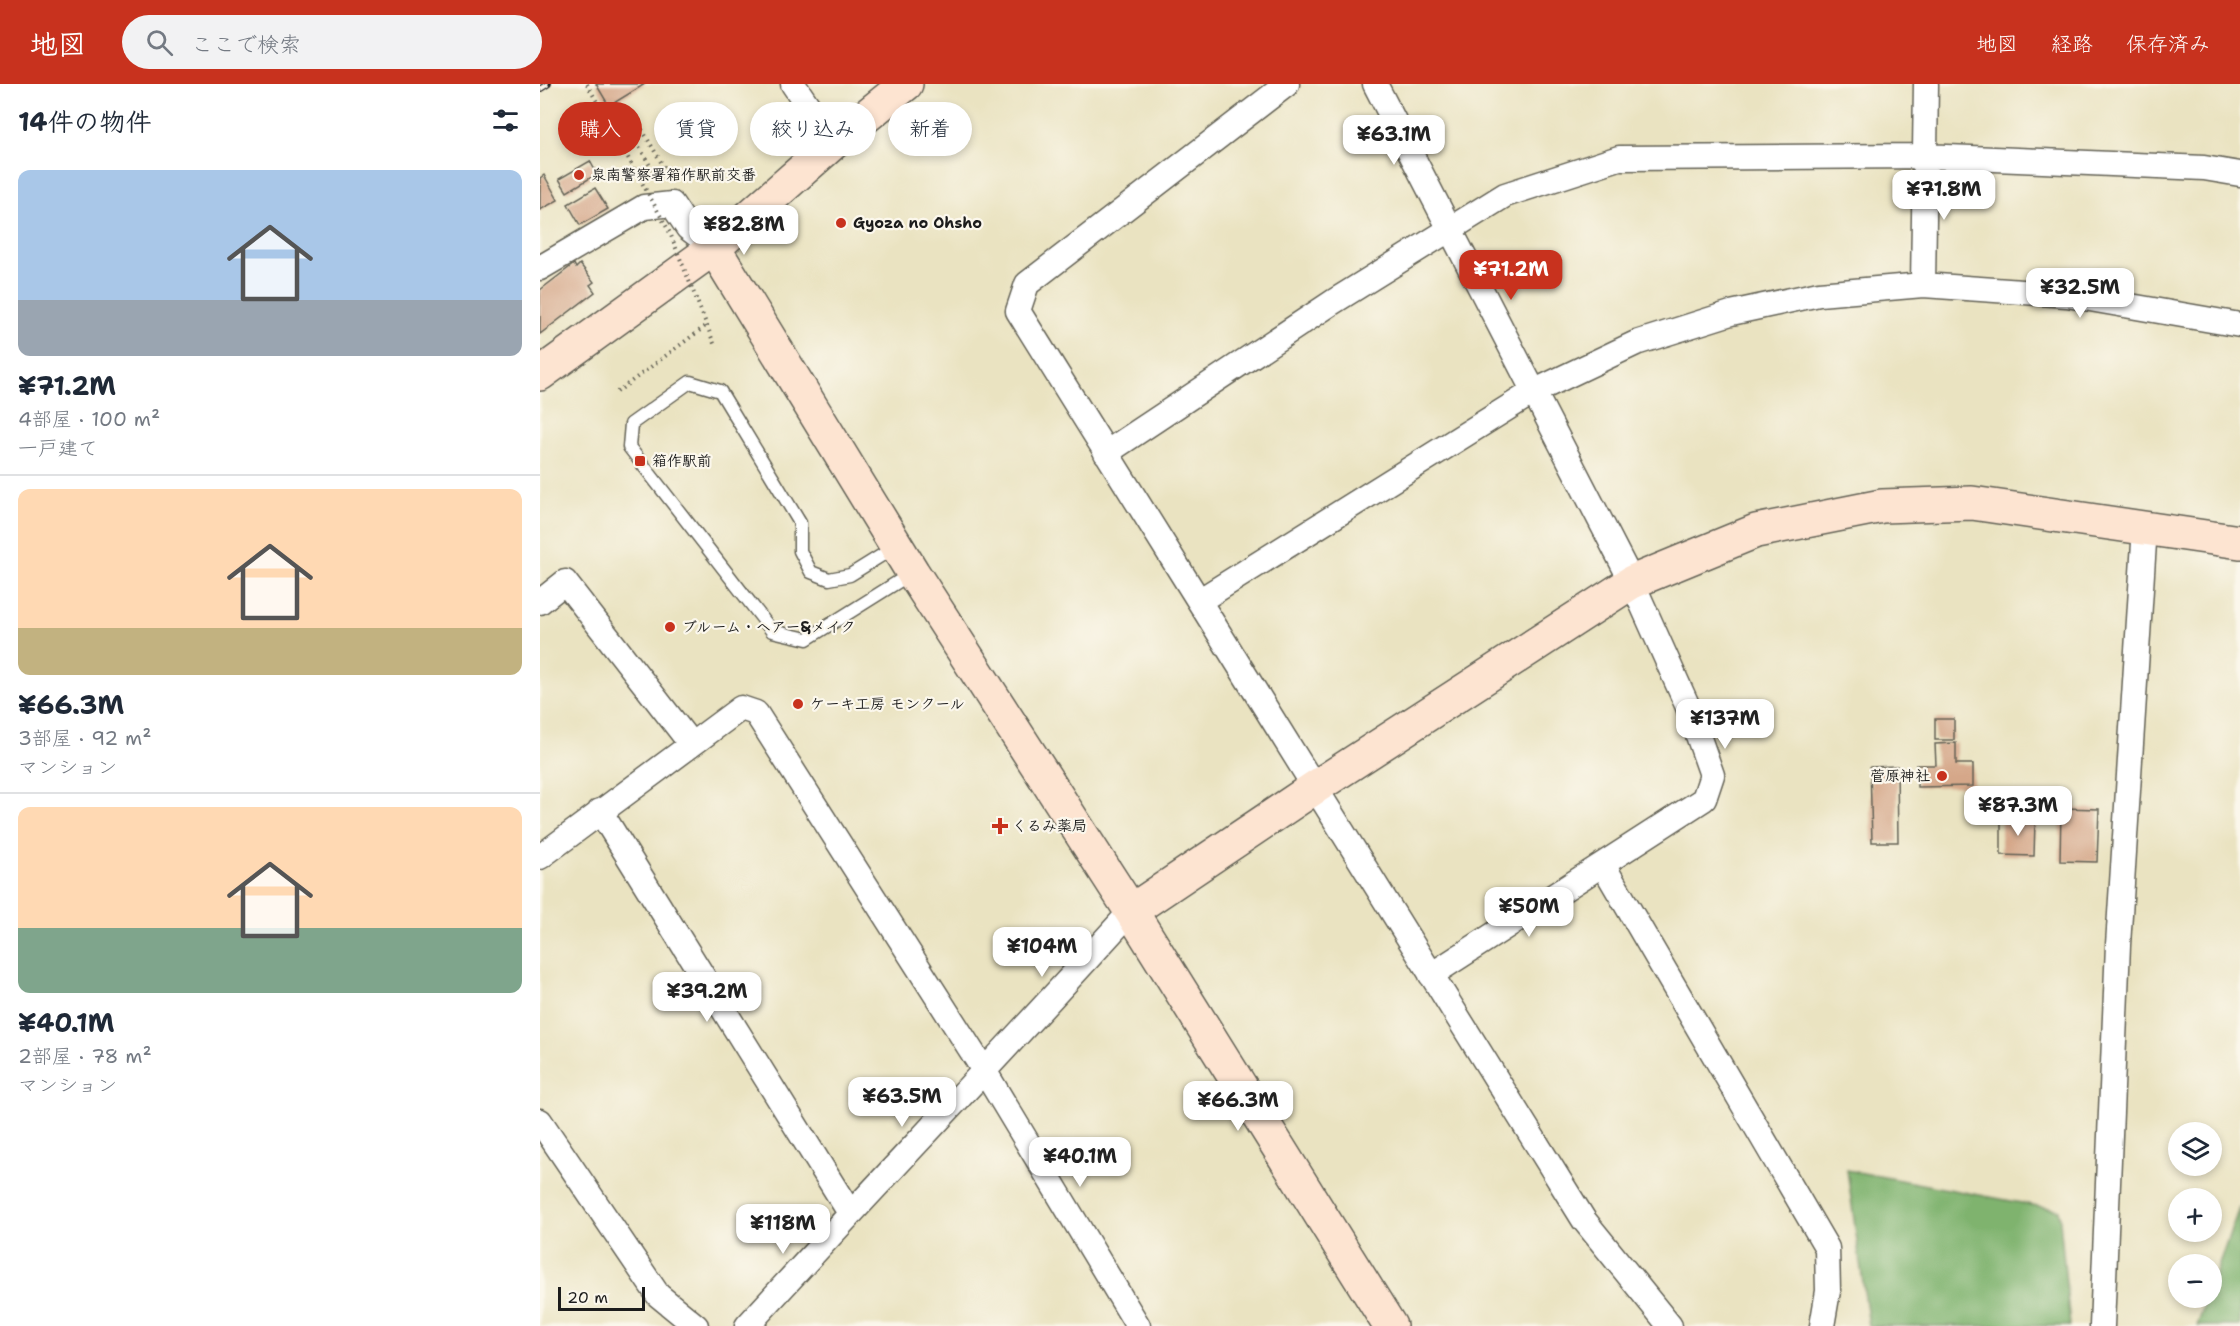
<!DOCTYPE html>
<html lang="ja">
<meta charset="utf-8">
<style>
body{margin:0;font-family:"Shantell Sans","Klee One",sans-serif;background:#f2f2f3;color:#1f2937;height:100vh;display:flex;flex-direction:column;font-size:22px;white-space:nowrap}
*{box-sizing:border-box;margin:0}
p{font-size:20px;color:#747a83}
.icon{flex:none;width:33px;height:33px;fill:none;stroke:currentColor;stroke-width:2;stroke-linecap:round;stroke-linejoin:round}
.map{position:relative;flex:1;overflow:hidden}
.drawer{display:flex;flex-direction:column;background:#fff;width:540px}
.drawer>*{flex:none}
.hud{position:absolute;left:18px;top:18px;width:570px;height:54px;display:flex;gap:12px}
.fabs{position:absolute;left:1628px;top:1038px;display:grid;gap:12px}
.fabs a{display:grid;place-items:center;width:54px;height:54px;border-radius:50%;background:#fff;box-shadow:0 3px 9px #0003;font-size:30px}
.scale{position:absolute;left:18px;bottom:15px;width:87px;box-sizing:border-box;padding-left:6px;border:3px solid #1c1c1c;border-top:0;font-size:16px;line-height:21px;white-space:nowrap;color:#1c1c1c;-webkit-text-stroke:4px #fbf7ec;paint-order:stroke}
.price{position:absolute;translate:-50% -51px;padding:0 14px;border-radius:12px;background:#fff;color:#222;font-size:20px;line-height:39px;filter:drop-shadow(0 2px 3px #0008)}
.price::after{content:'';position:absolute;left:50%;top:36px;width:18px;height:14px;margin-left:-9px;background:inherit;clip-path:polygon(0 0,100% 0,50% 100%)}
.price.on{background:#c8321e;color:#fff}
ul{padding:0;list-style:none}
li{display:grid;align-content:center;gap:12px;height:318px;padding:0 18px}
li+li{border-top:2px solid #e0e1e3}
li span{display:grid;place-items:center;height:186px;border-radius:12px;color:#555}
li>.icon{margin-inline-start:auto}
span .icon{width:108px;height:108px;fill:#fffc;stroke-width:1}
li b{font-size:26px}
h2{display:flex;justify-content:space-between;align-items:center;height:72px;padding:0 18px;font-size:26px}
.chip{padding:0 21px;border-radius:27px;background:#fff;box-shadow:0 3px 9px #0003;font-size:21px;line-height:54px}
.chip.on{background:#c8321e;color:#fff}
header{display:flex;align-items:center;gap:36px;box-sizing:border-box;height:84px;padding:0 30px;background:#c8321e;color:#fff}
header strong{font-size:28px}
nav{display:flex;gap:33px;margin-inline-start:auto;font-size:21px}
.search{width:420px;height:54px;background:#f2f2f3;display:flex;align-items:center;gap:15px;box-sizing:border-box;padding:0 21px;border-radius:33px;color:#747a83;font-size:22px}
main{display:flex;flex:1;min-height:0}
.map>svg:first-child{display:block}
.forest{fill:#7fb36e;stroke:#4e6845;stroke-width:1.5}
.building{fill:#d5a789}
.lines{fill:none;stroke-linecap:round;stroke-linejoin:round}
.lane-casing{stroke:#646256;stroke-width:15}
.street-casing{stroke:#646256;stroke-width:27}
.secondary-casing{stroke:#646256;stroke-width:36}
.path{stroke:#646256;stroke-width:4;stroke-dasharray:1.5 4.5;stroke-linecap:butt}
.lane{stroke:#fff;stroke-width:12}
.street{stroke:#fff;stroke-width:24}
.secondary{stroke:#fde4d1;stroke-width:33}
.rail-casing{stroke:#1c1c1c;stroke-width:7}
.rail{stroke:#fbf7ec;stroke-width:4.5;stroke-dasharray:14;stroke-linecap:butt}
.path-bridge{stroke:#646256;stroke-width:4;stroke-dasharray:1.5 4.5;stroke-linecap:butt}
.poi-dot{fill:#c8321e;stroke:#fbf7ec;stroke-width:2}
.labels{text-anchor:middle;stroke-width:4.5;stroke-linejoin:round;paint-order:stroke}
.poi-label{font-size:15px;font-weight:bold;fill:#1c1c1c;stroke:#fbf7ec;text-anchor:start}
</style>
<header>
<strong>地図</strong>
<div class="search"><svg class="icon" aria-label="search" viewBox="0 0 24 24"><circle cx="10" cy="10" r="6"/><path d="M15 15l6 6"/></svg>ここで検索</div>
<nav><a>地図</a><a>経路</a><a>保存済み</a></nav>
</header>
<main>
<section class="drawer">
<h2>14件の物件<svg class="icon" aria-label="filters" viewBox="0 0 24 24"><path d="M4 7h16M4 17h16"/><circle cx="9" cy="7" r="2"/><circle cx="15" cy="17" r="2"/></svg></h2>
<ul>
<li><span style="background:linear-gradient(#a9c7e8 70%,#9aa5b1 0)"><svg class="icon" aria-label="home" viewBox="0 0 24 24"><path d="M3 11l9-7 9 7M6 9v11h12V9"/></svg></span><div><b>¥71.2M</b><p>4部屋 · 100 m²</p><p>一戸建て</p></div></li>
<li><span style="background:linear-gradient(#ffd9b3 75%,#c2b280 0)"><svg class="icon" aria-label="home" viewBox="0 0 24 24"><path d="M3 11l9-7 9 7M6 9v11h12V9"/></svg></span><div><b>¥66.3M</b><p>3部屋 · 92 m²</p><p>マンション</p></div></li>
<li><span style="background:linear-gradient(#ffd9b3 65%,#7fa58c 0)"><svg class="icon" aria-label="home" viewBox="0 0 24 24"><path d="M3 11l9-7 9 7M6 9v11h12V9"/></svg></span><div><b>¥40.1M</b><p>2部屋 · 78 m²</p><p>マンション</p></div></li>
</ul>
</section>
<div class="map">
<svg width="1700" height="1242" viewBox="0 0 1700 1242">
<rect width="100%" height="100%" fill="#fbf7ec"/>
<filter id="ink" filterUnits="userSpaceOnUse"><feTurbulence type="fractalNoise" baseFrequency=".0167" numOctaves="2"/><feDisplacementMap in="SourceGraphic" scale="12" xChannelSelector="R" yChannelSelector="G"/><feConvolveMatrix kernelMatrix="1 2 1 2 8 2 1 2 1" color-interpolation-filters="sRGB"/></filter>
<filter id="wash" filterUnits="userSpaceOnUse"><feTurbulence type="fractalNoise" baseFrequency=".008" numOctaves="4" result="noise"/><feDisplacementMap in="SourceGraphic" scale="24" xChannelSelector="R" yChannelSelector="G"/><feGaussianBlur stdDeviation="1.35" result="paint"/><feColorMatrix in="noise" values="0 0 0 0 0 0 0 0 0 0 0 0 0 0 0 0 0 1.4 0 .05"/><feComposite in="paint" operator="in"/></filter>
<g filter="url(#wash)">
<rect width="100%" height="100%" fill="#eae3c1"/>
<path class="forest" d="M1307 1086 1519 1126 1530 1242H1329Z
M1700 1121V1242H1657L1667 1214H1671V1203Z"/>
<g id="blocks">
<path class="building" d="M56 0H105L69 22Z
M50 77 57 90 27 108 19 95Z
M4 91 18 116 0 126V94Z
M55 104 68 125 40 141 28 120Z
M34 180 36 184 40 180 54 198 50 201 55 208 0 250V206Z
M1395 635H1414V656H1395Z
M1416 659V680H1433V702L1377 703 1376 681H1396L1395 660Z
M1357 682 1358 758H1332L1330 683Z
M1521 724 1559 725 1557 778 1520 777Z
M1461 735 1495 736 1494 772 1461 771Z"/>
</g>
</g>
<g filter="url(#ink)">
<use href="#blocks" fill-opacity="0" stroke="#646256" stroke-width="1.5"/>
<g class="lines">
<defs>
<path id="lane" d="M355 463 310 491 289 495 271 488 260 467V439L180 307 150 298 91 340 89 363 232 547 267 555 372 489"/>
<path id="street" d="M253 0 293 59
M747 0 487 200 478 227 659 517 993 308 1096 259 1191 229 1279 210 1383 201 1527 211 1700 241
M835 0 1092 498 1148 623 1172 691 1164 715 891 891
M0 184 104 123 132 120 148 144 174 164
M1383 201 1386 0
M566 369 793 218 965 111 1079 74 1384 72 1664 84 1700 90
M659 517 1044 1136 1130 1242
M0 518 25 498 151 660
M60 727 310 1129
M0 773 201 624 216 629 445 988 598 1242
M1063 781 1287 1164 1288 1207 1282 1242
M0 1037 118 1211 156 1242
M207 1242C334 1103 465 967 591 827
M1562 1242 1578 861 1605 443"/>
<path id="secondary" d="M174 164 373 489 591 827 850 1242
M0 290 174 164 293 59 366 0
M591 827 774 704 1092 498 1216 447 1342 422 1432 419 1700 458"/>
</defs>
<use href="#lane" class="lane-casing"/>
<use href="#street" class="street-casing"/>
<use href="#secondary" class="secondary-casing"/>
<path class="path" d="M93 30 128 90 124 93
M94 53 118 96
M77 308 167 241"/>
<use href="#lane" class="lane"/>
<use href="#street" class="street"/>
<use href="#secondary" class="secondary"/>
<defs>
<path id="rail" d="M0 5 8 0"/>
</defs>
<use href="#rail" class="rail-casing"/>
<use href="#rail" class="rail"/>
<path class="path-bridge" d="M47 0 130 149 175 262"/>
</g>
</g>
<g class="poi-dot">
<circle cx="39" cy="91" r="6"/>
<circle cx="301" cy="139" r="6"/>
<rect x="94" y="371" width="12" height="12" rx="3"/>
<circle cx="130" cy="543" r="6"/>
<circle cx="258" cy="620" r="6"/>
<circle cx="1402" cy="692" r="6"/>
<path d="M457 733h6v6h6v6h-6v6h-6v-6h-6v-6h6z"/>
</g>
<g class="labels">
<g class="poi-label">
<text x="51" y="96">泉南警察署箱作駅前交番</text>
<text x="313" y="144">Gyoza no Ohsho</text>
<text x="112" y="382">箱作駅前</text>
<text x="142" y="548">ブルーム・ヘアー&amp;メイク</text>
<text x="270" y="625">ケーキ工房 モンクール</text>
<text x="1390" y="697" text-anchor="end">菅原神社</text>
<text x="472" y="747">くるみ薬局</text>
</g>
</g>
</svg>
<div class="fabs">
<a><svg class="icon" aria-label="layers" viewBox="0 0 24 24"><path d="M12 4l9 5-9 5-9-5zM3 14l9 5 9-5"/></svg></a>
<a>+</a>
<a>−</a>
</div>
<div class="scale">20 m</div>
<b class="price" style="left:854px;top:82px">¥63.1M</b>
<b class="price" style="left:1404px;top:137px">¥71.8M</b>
<b class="price" style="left:204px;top:172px">¥82.8M</b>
<b class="price on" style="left:971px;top:217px">¥71.2M</b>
<b class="price" style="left:1540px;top:235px">¥32.5M</b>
<b class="price" style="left:1185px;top:666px">¥137M</b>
<b class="price" style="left:1478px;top:753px">¥87.3M</b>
<b class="price" style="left:989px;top:854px">¥50M</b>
<b class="price" style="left:502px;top:894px">¥104M</b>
<b class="price" style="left:167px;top:939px">¥39.2M</b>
<b class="price" style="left:362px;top:1044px">¥63.5M</b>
<b class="price" style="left:698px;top:1048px">¥66.3M</b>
<b class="price" style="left:540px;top:1104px">¥40.1M</b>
<b class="price" style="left:243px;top:1171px">¥118M</b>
<div class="hud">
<a class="chip on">購入</a>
<a class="chip">賃貸</a>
<a class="chip">絞り込み</a>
<a class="chip">新着</a>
</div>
</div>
</main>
